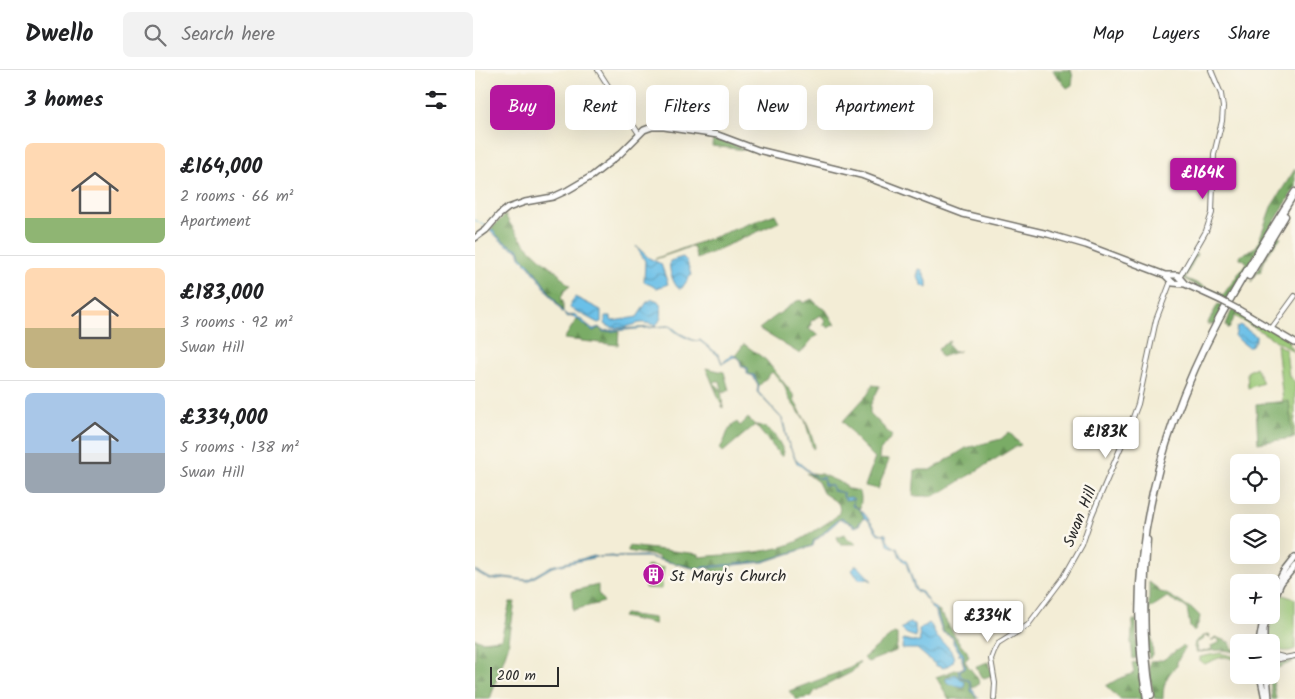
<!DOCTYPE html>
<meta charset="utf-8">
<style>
body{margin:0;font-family:Kalam,sans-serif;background:#f2f2f2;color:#202124;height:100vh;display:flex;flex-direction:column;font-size:19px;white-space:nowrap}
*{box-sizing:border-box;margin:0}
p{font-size:16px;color:#757577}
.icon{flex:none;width:28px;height:28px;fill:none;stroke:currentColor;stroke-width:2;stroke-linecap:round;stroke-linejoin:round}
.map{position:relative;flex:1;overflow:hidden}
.side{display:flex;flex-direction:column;background:#fff;width:475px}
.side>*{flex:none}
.top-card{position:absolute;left:15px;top:15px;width:475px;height:45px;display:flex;gap:10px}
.buttons{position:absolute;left:755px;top:384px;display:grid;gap:10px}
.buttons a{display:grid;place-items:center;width:50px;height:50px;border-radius:8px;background:#fff;box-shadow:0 5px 20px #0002;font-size:25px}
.scale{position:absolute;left:15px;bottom:12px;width:69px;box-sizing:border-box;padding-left:5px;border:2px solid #2b2b2b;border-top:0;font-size:14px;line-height:18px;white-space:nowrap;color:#2b2b2b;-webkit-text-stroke:4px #fbf7ec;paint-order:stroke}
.price{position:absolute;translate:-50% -42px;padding:0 11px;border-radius:5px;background:#fff;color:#222;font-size:16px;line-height:32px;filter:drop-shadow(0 1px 2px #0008)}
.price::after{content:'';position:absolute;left:50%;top:30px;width:15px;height:11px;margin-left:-8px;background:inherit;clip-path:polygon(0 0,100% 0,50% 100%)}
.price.selected{background:#b5179e;color:#fff}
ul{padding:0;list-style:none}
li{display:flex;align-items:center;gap:15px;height:125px;padding:0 25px}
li+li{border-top:1px solid #e0e0e0}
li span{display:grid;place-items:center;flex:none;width:140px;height:100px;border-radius:8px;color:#555}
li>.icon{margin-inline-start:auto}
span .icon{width:60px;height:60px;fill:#fffc;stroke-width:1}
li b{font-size:21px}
h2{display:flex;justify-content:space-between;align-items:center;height:60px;padding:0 25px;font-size:21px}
.tag{padding:0 18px;border-radius:8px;background:#fff;box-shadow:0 5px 20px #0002;font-size:18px;line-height:45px}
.tag.selected{background:#b5179e;color:#fff}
header{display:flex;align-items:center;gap:30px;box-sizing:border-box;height:70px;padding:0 25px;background:#fff;border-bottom:1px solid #e0e0e0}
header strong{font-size:24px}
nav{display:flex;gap:28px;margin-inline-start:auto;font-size:18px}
.search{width:350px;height:45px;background:#f2f2f2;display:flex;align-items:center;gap:12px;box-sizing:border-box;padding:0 18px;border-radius:8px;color:#757577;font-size:19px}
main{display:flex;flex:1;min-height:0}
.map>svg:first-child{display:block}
.green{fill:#98c775;stroke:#627950}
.forest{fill:url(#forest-firs);stroke:#526c48}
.cemetery{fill:url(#cemetery-stones);stroke:#627950}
.water{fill:url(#water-waves);stroke:#4b768a}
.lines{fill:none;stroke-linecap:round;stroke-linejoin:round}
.stream{stroke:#6bc0e8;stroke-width:1}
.secondary-casing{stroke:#716f67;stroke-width:6}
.primary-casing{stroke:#716f67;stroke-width:8}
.highway-casing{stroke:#716f67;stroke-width:9}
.secondary{stroke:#fff;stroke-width:4}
.primary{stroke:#fff;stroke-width:5}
.highway{stroke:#fff;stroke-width:6}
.primary-bridge-casing{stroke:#716f67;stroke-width:8;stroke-linecap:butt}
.primary-bridge{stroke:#fff;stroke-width:5}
.labels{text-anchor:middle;stroke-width:5;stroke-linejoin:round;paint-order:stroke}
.street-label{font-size:16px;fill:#2b2b2b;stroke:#fbf7ec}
.poi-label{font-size:16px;fill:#2b2b2b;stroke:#fbf7ec;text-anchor:start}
</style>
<header>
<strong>Dwello</strong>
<div class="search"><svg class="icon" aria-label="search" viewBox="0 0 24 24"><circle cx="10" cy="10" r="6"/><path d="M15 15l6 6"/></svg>Search here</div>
<nav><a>Map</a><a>Layers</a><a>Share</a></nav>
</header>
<main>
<section class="side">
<h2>3 homes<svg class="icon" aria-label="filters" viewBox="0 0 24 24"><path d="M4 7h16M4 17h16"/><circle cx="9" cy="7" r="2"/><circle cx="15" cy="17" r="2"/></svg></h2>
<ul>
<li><span style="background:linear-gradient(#ffd9b3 75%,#8fb573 0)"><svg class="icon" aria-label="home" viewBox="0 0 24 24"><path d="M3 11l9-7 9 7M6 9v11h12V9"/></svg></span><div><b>£164,000</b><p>2 rooms · 66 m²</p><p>Apartment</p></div></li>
<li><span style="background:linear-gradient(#ffd9b3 60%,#c2b280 0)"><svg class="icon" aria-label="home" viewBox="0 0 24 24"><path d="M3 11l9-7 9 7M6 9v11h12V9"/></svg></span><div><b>£183,000</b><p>3 rooms · 92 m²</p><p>Swan Hill</p></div></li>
<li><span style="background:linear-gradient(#a9c7e8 60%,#9aa5b1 0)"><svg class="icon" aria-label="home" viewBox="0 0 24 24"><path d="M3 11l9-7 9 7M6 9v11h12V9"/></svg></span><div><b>£334,000</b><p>5 rooms · 138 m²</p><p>Swan Hill</p></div></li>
</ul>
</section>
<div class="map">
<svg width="820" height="629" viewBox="0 0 820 629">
<defs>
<pattern id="forest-firs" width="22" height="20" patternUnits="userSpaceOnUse" patternTransform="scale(1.25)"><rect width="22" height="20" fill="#7aac66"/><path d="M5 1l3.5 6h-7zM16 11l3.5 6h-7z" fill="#648c54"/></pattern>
<pattern id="cemetery-stones" width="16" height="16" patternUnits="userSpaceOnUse" patternTransform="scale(1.25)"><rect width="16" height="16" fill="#98c775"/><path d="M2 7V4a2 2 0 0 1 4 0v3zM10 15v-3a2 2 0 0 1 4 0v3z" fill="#7ca260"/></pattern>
<pattern id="water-waves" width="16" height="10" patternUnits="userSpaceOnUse" patternTransform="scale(1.25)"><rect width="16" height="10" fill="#6bc0e8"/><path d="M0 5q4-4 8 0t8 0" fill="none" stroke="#589cbc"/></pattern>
</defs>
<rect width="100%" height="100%" fill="#fbf7ec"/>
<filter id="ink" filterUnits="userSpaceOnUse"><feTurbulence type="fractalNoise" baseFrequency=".02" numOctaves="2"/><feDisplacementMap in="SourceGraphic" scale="10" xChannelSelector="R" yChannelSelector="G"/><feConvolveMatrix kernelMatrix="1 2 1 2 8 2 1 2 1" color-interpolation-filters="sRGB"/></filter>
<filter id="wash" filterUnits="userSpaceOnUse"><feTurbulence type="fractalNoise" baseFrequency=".0096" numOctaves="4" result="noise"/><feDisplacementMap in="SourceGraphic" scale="20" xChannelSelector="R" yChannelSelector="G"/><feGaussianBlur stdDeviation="1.12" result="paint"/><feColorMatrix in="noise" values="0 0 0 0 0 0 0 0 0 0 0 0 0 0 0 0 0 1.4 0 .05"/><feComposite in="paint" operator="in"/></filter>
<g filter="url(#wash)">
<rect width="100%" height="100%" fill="#f3edd6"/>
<path class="green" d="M762 241 815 270 813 274 820 282 760 246Z
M802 274 811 280 814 306 820 312V349H819L820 368H818L814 332H808Z
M781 297 788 313 773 318 772 302Z
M805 524 820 529V579C813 583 803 581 796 577V572H793L796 549Z
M745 583 757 586 764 590V593C748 582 744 589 729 594L725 591V587Z"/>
<path class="forest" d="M577 0H596L598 7 597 15 592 18Z
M238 69 248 70 270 80 237 76Z
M820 99V118L752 231 709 209 708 205 720 184H722L710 208 748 225 772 192 765 188V186L782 176 796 137Z
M300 144 304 152 222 189 218 176 180 189Z
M30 145C44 170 56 181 78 199 84 203 89 211 95 216L89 221 86 228 88 231V241L56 196 46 186 45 181 23 168 16 159Z
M802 166 806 167 793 183 786 199V201L782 203 776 212Z
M337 229 345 237 351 240 360 255 358 254 354 258 348 254 350 250 345 245 335 252 337 255 334 258 336 261 344 265 339 267 325 284 284 259 298 248 322 231 326 230 328 233Z
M743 234 750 237 740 254H732Z
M757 239 762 241 754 259 751 255Z
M101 250 106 251 118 261 124 258 128 262 144 260 143 275 89 269Z
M475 271 473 274 478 282 485 281 466 287 463 278Z
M269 274 291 290 320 327 318 329C328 345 335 358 340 376L338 379 330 350 314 329 309 315 297 302 284 316 279 305 273 304V298L267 296 266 291 260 286Z
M231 298 249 302 254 320 248 323 245 311H241L239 313 246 319 248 338Z
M397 315 405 316 395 336V343L417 366 405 381 404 389 414 390 403 419 390 416 400 388 383 371 368 351 393 324Z
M814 331 818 368 783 373 781 334Z
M273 348 280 355C295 355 304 370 309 382L307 387 280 355 248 382 244 379C254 367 248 362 262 352L265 356Z
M534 362 546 375 538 378 469 421 458 426H438L440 400H456L491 378 526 369Z
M331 403 339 405 337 403 346 404 371 415V419C388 419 387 425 385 438L377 435 385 439 389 447 383 455 379 456 367 448C355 452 350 465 339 470L337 476 334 477 290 491 259 494C250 505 242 505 232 497L219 498 186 490 182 486 153 481V476L224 484V487C252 484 290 484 316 474 329 469 340 460 352 453 360 447 368 444 363 433L348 423 343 412Z
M370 464 373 469 379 471 381 474H365L362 467Z
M674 512 682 518 685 522 690 523 719 540 725 546 724 552 719 562 715 557 712 538 694 528 692 527 674 539 678 585 674 589 670 539H674Z
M123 515V523L129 532 98 540 97 521Z
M35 532H40L33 577 15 629H0V568L6 571 26 569Z
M461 539 465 541V545L468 546 487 577C492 579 492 582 494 587L490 591C494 599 500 603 504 611L503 615 497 618 495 611 485 606V600L489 599 490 594 488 591V585L480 573 478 567 468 562Z
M149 544 180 548V554L147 547Z
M658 550H661L662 588 658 589 656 572Z
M419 563 422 564V574L421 581 393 592 388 588Z
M732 564 735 565 734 568 733 565 728 567 729 569 721 573 722 581 727 582 737 579 736 576 745 572 741 568 736 571 740 567 754 572 758 580H764V582L747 580 721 582 719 577 720 572Z
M708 576 710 578 702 592V596C691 605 688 615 688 629L679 628 674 598 675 591 688 590Z
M817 591 818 592 800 599 797 606 801 629H797L795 610 797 598 805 593Z
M383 592 385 593 377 602 340 621 336 627 321 629 314 621 375 598Z
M513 592 517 605 509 608 505 605 501 596Z
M660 592 663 593 668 629H645L631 616 643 609 659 603 657 593Z
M483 599 485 607 495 612 496 621 502 629H474L461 607Z"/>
<path class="cemetery" d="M172 495 189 498 186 519 170 518Z"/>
<path class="water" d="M14 159H17C24 169 33 175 44 179L46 186 56 196 89 243 94 246 99 244 118 259 124 257 128 261 145 259 191 256 196 255C201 263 211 266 220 271L225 270 244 285 247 293 257 285C264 286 265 291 267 296L273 298V304L279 305 284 316 283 322 308 350 313 373 321 390 342 408 348 407 350 414 357 415 359 420 369 423V428L376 427 379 429 378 435 388 442 404 463 411 464C412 472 415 475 422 478L426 486 432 492 441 520 447 522 455 535 446 523 440 521 431 493 425 487 422 479 413 475 409 464H403L393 450 389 448 383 456 380 457 375 453 365 449 344 468 340 470 338 476 289 492 222 499 173 487H143L140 489 138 487H124L137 486 141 488 143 487 170 486 219 498 289 491 337 476 339 470C350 465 355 452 367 448L381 456 383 455 389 447 385 439 377 436 378 429 370 430 368 427V423L358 421 357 416 349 415 348 409 342 408 322 393 312 370 307 349 282 322 283 316 278 306 272 304V299L266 296 265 291 261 287H258L247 294 244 286 225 271C217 272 199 263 195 256L128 262 124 258 118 261 98 246 93 247 88 243 55 197 45 187 43 180C30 176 23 168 14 159Z
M161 176 174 188 186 194 193 214 182 218 169 212 170 191Z
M208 187 212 191 216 205 207 218 204 219C198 214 193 198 195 191Z
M444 199 447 200 452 211V218L447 215 442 206Z
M100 227 126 240V252L123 253 95 238V234Z
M178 229 183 231C188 238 188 249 181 255 176 255 170 252 165 253 154 256 140 262 130 254V246H136V250L138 251 162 247 172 232Z
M765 255 781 266V269L776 277H773L760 267 762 257Z
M119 486 122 487 77 497 53 511 30 508 15 510 0 501V500L16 509 29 507 52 510 76 496Z
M381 495 384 497 397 511 393 509C384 511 382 508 377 500Z
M456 536 461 539 468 562 478 567 480 573 489 585 488 591 491 597 485 600C483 607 491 608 495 611L497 619 504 629 496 621 495 612 484 606 483 600 489 597 487 590V585H483L485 583 478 573V568L467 562 460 541 455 537Z
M434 553 440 554 441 567 432 564 426 559Z
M454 553C459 557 458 562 462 567 469 574 481 581 478 592L469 598 462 596 442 579H427L428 569 441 572H445L444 560Z
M480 604 490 612 489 617 474 614 471 611V608Z"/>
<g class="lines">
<path class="stream" d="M0 150 12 157"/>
</g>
</g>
<g filter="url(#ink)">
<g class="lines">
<defs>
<path id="secondary" d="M123 0 164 64
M704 208 731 161 737 143 739 84 747 51 748 37 746 24 736 0
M796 259 820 226
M796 584 808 587
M796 593 804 589 820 586
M519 629 520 613 516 589 519 581 523 574 553 555 589 507 607 475 617 445 654 358 663 334 681 250 696 211"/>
<path id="primary" d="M0 168 11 160 24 145 33 138 50 132 78 127 93 120 117 106 145 84 169 60 177 57H189L243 65 283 80 386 105 488 144 573 164 611 175 690 205 698 213 710 214
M691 205H702L710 214 745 230
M764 240 820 273
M796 525 809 501 820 487
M796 535 806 513 820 496
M784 572 789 545
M789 572V559L793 545
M785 605 790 629
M792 605 794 629"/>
<path id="highway" d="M774 206 810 146
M672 470C668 522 667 573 676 625
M672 629C648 495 681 368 744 249 768 205 794 164 820 122"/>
</defs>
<use href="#secondary" class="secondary-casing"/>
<use href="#primary" class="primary-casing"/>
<use href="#highway" class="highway-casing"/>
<use href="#secondary" class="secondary"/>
<use href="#primary" class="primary"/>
<use href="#highway" class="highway"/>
<defs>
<path id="primary-bridge" d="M745 230 764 240"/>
</defs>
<use href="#primary-bridge" class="primary-bridge-casing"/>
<use href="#primary-bridge" class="primary-bridge"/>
</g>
</g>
<defs>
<symbol id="building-disc" viewBox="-11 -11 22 22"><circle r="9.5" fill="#b5179e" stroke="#fbf7ec"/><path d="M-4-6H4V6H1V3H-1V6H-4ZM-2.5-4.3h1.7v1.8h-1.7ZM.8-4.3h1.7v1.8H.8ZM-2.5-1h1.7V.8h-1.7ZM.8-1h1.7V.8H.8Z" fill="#fff"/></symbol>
</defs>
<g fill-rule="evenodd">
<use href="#building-disc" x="166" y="492" width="25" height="25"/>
</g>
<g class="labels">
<g class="street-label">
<text transform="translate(604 446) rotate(-68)" y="6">Swan Hill</text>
</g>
<g class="poi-label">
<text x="195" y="511">St Mary's Church</text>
</g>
</g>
</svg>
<div class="buttons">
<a><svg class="icon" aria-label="locate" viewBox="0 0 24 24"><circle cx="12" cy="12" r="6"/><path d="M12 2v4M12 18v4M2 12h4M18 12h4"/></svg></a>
<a><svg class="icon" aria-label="layers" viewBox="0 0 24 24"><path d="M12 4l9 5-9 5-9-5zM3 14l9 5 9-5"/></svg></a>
<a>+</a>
<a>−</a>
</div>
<div class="scale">200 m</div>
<b class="price selected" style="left:728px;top:130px">£164K</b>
<b class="price" style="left:631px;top:389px">£183K</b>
<b class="price" style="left:513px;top:573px">£334K</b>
<div class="top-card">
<a class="tag selected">Buy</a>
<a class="tag">Rent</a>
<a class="tag">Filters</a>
<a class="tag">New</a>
<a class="tag">Apartment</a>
</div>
</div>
</main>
